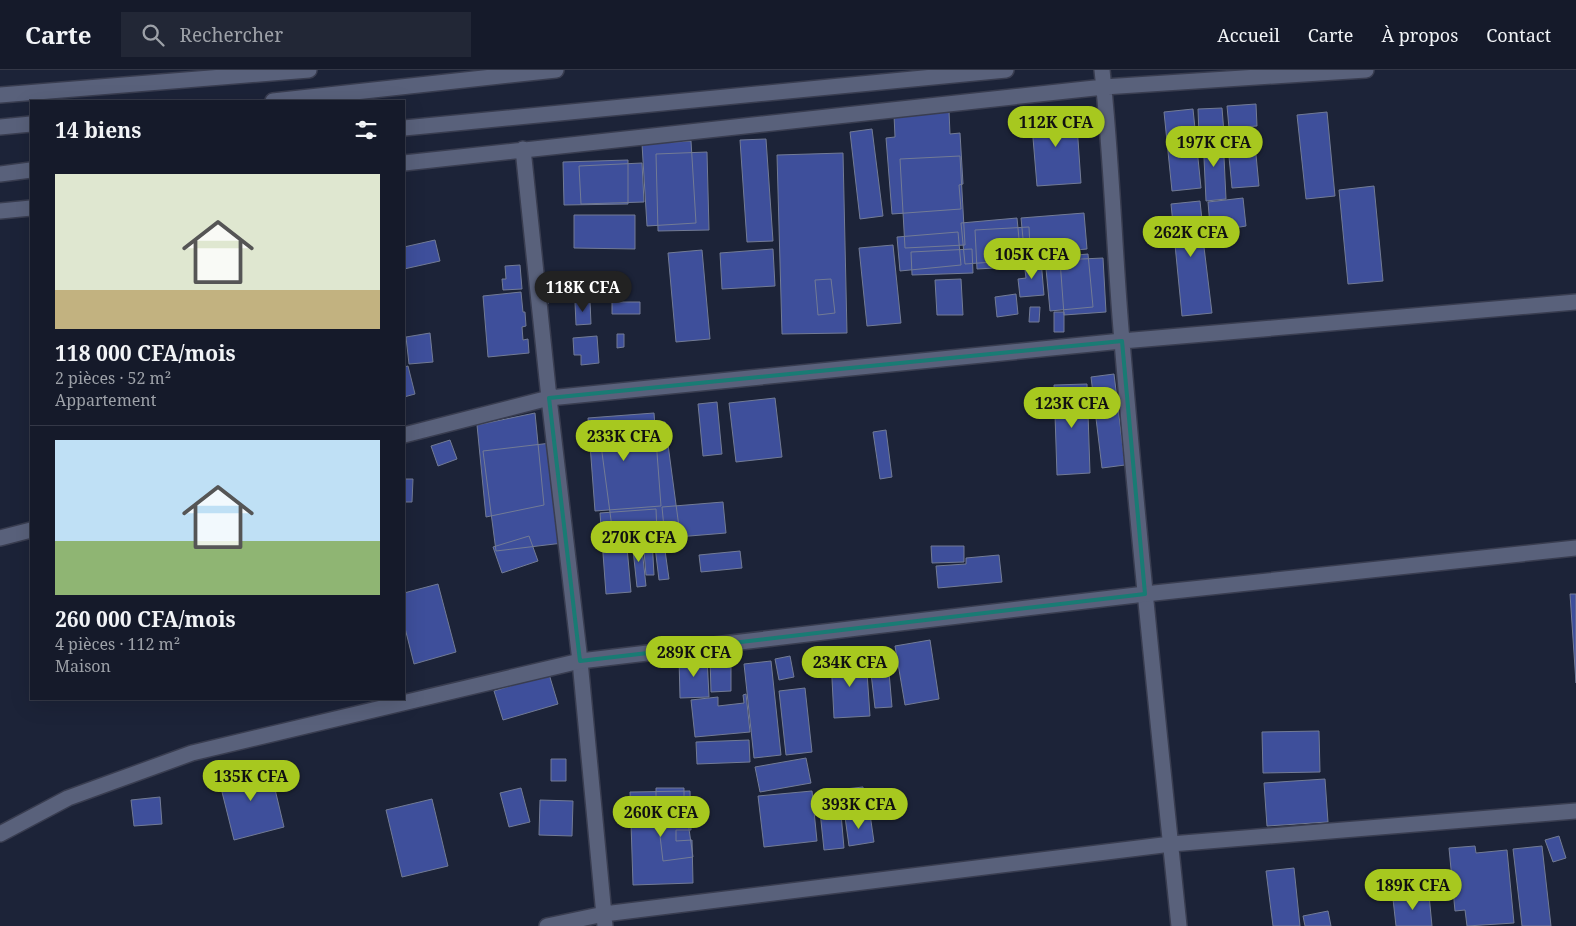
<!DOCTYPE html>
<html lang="fr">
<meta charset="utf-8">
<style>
body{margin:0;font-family:"Noto Serif",serif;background:#222736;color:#f1f3f6;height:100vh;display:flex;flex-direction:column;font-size:19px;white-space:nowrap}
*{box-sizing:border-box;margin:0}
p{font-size:16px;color:#9da1a8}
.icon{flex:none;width:28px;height:28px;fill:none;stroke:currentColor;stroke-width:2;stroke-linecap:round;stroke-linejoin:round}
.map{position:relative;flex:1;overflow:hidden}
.side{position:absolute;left:30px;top:30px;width:375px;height:600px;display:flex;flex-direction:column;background:#151a2a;border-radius:0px;box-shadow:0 5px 20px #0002,0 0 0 1px #343847}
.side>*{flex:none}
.price{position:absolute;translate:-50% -42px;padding:0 11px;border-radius:18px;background:#a7c81f;color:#111;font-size:16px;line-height:32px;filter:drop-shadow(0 1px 2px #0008)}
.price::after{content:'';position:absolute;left:50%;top:30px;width:15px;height:11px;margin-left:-8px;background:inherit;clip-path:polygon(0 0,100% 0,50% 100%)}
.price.active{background:#222;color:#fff}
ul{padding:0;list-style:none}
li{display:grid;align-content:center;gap:10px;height:265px;padding:0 25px}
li+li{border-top:1px solid #343847}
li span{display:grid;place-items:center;height:155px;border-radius:0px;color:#555}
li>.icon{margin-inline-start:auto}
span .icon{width:90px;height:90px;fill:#fffc;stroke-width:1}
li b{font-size:21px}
h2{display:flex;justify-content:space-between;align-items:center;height:60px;padding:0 25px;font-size:21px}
header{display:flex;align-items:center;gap:30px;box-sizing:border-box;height:70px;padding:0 25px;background:#151a2a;border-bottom:1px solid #343847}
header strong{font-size:24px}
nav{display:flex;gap:28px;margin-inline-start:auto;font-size:18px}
.search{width:350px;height:45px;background:#222736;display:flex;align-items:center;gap:12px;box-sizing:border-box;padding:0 18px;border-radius:0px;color:#9da1a8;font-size:19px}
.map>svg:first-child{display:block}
.building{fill:#3e4f9b;stroke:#727b95}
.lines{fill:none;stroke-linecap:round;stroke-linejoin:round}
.street-casing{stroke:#393d50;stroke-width:18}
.secondary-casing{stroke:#393d50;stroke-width:18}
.street{stroke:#59617b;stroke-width:15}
.secondary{stroke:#59617b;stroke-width:15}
.marked{fill:none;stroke:#197b74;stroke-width:4;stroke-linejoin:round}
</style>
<header>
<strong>Carte</strong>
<div class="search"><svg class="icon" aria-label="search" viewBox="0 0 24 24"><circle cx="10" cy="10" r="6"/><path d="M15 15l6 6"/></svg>Rechercher</div>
<nav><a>Accueil</a><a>Carte</a><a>À propos</a><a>Contact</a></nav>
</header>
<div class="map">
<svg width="1576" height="856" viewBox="0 0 1576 856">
<rect width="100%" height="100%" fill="#1c2338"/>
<path class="building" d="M1256 34 1257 56 1229 58 1227 36Z
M1222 38 1224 63 1199 65 1198 39Z
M1193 39 1201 118 1172 121 1164 42Z
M949 41 950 64 960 63 963 114 959 115 961 139 892 144 886 68 895 67 894 45Z
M1076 41 1081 113 1037 116 1031 44Z
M1327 42 1335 126 1306 129 1297 45Z
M872 59 883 146 860 149 850 62Z
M1254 64 1259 116 1232 118 1227 66Z
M1223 66 1226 129 1206 131 1203 67Z
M766 69 773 171 747 172 740 70Z
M691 71 696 153 647 156 642 74Z
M707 82 709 160 658 161 656 84Z
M843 83 847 263 782 264 777 85Z
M960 86 965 175 905 178 900 89Z
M628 90V134L564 135 563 92Z
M642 93 644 132 581 134 579 96Z
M1374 116 1383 211 1348 214 1339 120Z
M1243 128 1246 156 1234 158 1233 149 1223 150V154L1210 156 1208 132Z
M1200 131 1203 160H1207L1209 176 1204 177 1212 243 1182 246 1171 134Z
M1084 143 1087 179 1043 183V187L1025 189 1021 148Z
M574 145H635V179L574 178Z
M1017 148 1021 190 965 194 961 153Z
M1029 157 1031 196 977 199 975 160Z
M958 162 961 195 900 201 897 167Z
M435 170 440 191 404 199V177Z
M893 175 901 253 867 256 859 178Z
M773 179 775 216 722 219 720 183Z
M972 179 973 203 912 205 911 182Z
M702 180 710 269 676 272 668 183Z
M1088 184 1093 237 1050 241 1045 188Z
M1103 188 1106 242 1064 245 1060 190Z
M1041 190 1044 225 1020 227 1018 209 1026 208 1024 192Z
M520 195 522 219 503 220 502 209H506L505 196Z
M831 209 835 243 818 245 815 210Z
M961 209 963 245H937L935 210Z
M538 220H549L548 234H537Z
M521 222 523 242H525L526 256 522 257 523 270 528 269 529 283 488 287 483 226Z
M1016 224 1018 244 997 247 995 227Z
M590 231 591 254 576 255 575 232Z
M612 232H640V244H612Z
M1030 237H1040L1039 252H1029Z
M1054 242H1064V262H1054Z
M430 263 433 292 409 294 406 267Z
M617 264H624V277L617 278Z
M597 266 599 293 581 295V285H574L573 268Z
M408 296 415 324 404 327V297Z
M1114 304 1125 395 1102 398 1091 307Z
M1087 314 1090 403 1057 405 1054 315Z
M775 328 782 387 736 392 729 333Z
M717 332 722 384 703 386 698 334Z
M535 343 544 435 486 447 477 355Z
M654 343 661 436 595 441 588 348Z
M665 352 679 457 613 465 599 360Z
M886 360 892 407 880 409 873 362Z
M450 370 457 389 438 396 431 376Z
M551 373 563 473 496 481 483 381Z
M404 409H413L412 432H404Z
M723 432 726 463 665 468 662 437Z
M656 439 657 463 626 466 631 522 606 524 600 443Z
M529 466 538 491 502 503 493 477Z
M663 466 669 509 659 510 654 468Z
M652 468 654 505H646L643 469Z
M641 469 646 516 637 517 632 470Z
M931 476H964V492L932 493Z
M740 481 742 498 701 502 699 485Z
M999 485 1002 512 938 518 936 496 966 494V488Z
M438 514 456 582 414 594 404 554V523Z
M1570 524H1576V613Z
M930 570 939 629 905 635 895 576Z
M790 586 794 607 779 610 775 589Z
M707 587 709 627 680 628 679 588Z
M710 588H731V621L711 622Z
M866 588 870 646 834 648 831 590Z
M771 591 781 685 754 688 744 594Z
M889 602 892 637 875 638 871 603Z
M549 604 558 634 503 650 494 621Z
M805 618 812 682 786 685 779 621Z
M746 624 750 662 695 667 691 630 718 627V636L744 633 743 625Z
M1319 661 1320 702 1263 703 1262 662Z
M749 670 750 692 697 694 696 672Z
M806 688 811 713 760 722 755 697Z
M551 689H566V711H551Z
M269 694 284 757 234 770 218 706Z
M1325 709 1328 752 1267 756 1264 713Z
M863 717 866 741 841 744 844 778 824 780 818 722Z
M521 718 530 752 509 757 500 723Z
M656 718H684V744H656Z
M690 721 691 760H676V771L692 770 693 813 633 815 630 722Z
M812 721 817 771 764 777 758 726Z
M160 727 162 754 134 756 131 730Z
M432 729 448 796 402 807 386 740Z
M540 730 573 731 572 766 539 765Z
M870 744 874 772 849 776 845 747Z
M687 745 693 787 663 791 658 749Z
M1559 766 1566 788 1553 792 1545 770Z
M1475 776 1476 783 1507 780 1514 853 1467 856 1465 840 1455 841 1449 778Z
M1542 776 1551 856H1522L1513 779Z
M1294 798 1300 856H1273L1266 801Z
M1429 825 1432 856H1396L1393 829Z
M1328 841 1331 856H1305L1303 846Z"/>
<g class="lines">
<defs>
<path id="street" d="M1102 0C1112 90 1114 181 1122 271 1138 466 1159 661 1179 856
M0 25 309 0
M523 79 549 328 580 591 605 856
M404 93 1104 17 1366 0
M0 141 31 138
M404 365 549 328 1122 271 1576 232
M0 468 31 460
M547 856 604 844 1171 774 1576 741"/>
<path id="secondary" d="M273 31 556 0
M0 57 31 54
M404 58 1006 0
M0 104 31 100
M0 764 68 728 192 683 580 591 1145 524 1576 478"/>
</defs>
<use href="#street" class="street-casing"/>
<use href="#secondary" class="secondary-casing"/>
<use href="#street" class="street"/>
<use href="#secondary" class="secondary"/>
</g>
<path class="marked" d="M1122 271 1145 524 580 591 549 328Z"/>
</svg>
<b class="price" style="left:1056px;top:78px">112K CFA</b>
<b class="price" style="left:1214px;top:98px">197K CFA</b>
<b class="price" style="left:1191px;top:188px">262K CFA</b>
<b class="price" style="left:1032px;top:210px">105K CFA</b>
<b class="price active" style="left:583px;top:243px">118K CFA</b>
<b class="price" style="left:1072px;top:359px">123K CFA</b>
<b class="price" style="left:624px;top:392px">233K CFA</b>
<b class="price" style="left:639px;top:493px">270K CFA</b>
<b class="price" style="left:694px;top:608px">289K CFA</b>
<b class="price" style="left:850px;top:618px">234K CFA</b>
<b class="price" style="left:251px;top:732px">135K CFA</b>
<b class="price" style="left:859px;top:760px">393K CFA</b>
<b class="price" style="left:661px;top:768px">260K CFA</b>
<b class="price" style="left:1413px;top:841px">189K CFA</b>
<section class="side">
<h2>14 biens<svg class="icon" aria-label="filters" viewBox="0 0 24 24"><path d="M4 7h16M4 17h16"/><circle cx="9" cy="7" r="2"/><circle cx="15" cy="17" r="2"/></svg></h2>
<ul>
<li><span style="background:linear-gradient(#dfe7d0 75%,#c2b280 0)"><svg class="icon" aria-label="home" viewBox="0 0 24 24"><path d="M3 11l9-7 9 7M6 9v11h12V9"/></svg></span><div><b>118 000 CFA/mois</b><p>2 pièces · 52 m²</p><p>Appartement</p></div></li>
<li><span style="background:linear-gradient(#bfe0f5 65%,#8fb573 0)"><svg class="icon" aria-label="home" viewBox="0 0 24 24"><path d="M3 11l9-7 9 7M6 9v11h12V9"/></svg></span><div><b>260 000 CFA/mois</b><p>4 pièces · 112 m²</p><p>Maison</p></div></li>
</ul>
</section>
</div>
